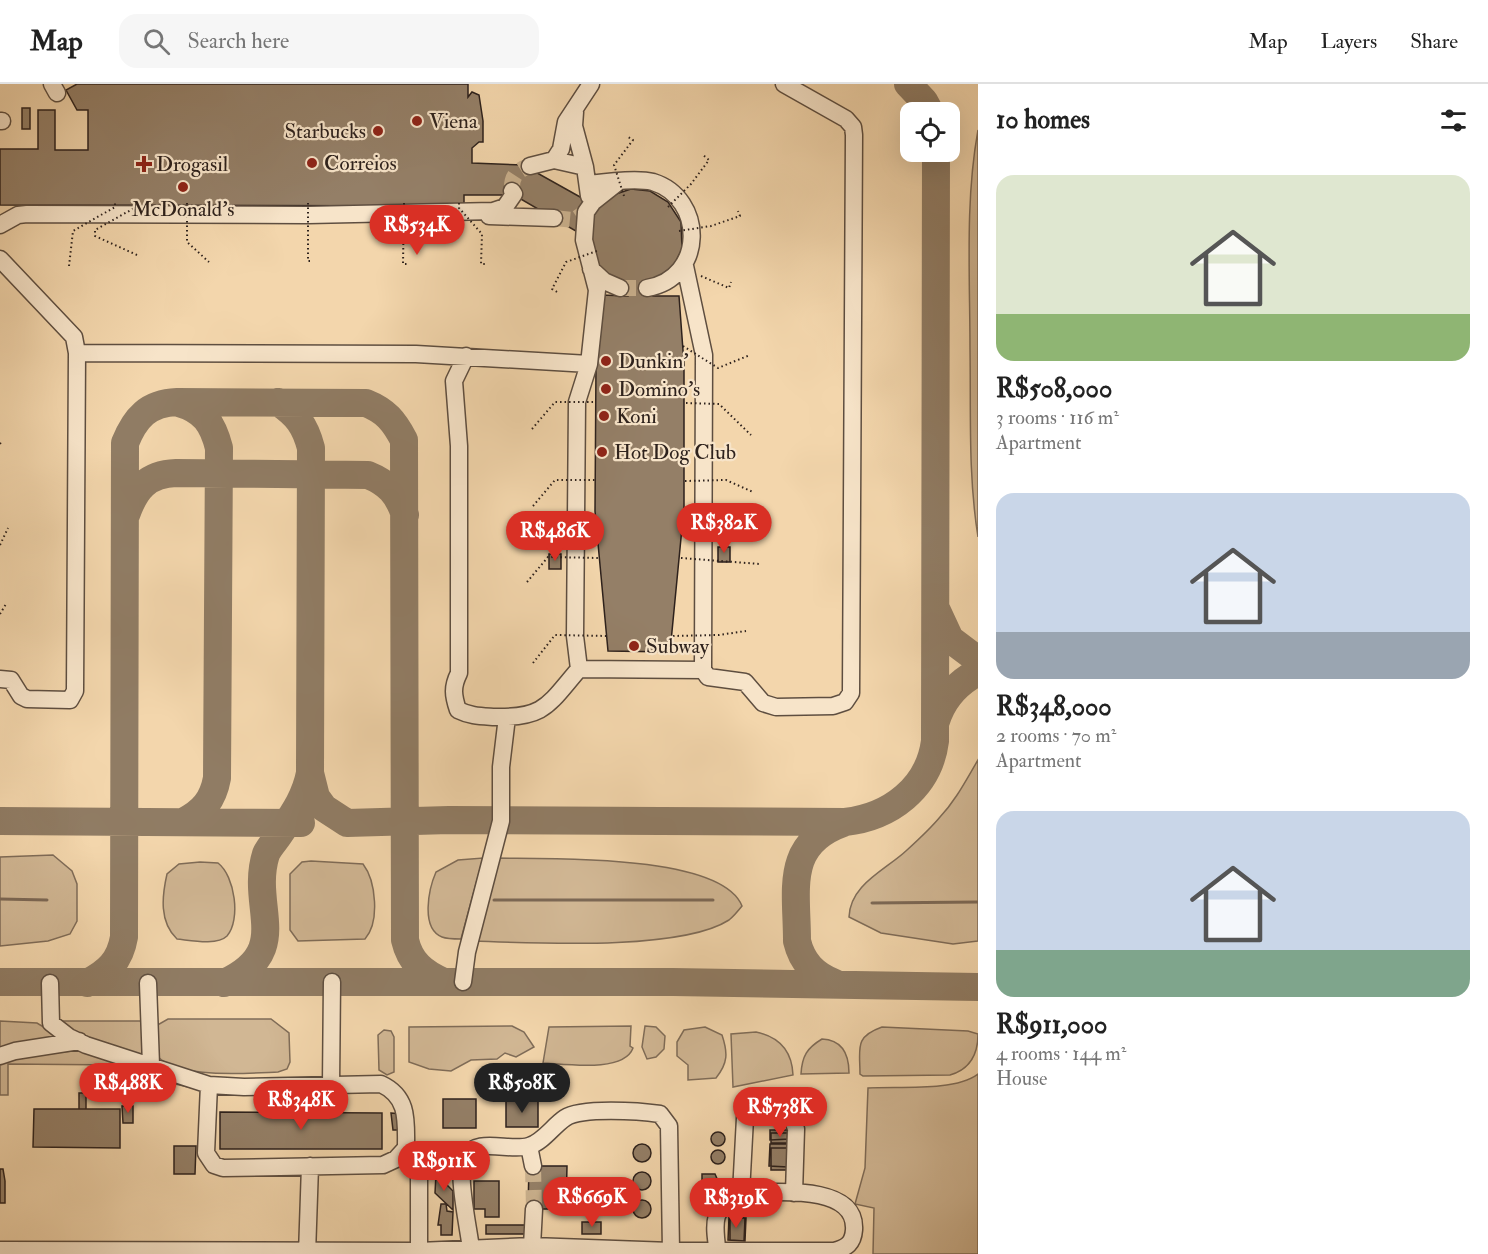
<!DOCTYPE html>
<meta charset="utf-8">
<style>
body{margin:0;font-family:"IM FELL Double Pica",serif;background:#f6f6f6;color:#222;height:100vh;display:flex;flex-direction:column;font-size:22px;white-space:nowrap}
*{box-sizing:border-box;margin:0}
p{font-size:20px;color:#767676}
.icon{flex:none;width:33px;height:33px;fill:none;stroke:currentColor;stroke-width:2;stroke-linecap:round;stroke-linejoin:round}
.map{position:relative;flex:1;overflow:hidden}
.details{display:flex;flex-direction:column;background:#fff;width:510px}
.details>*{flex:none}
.buttons{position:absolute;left:900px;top:18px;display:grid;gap:12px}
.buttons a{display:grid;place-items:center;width:60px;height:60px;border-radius:12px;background:#fff;box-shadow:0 6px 24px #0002;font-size:30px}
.price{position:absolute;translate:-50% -51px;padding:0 14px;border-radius:21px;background:#d93025;color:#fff;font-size:20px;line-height:39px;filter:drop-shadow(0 2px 3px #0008)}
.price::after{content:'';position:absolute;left:50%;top:36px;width:18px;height:14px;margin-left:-9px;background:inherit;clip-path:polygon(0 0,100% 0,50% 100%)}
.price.selected{background:#222;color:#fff}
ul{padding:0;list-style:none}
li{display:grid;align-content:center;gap:12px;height:318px;padding:0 18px}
li span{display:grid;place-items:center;height:186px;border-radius:18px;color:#555}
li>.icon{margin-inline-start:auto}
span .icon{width:108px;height:108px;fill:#fffc;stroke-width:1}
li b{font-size:26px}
h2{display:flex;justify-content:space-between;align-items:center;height:72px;padding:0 18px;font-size:26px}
header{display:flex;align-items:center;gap:36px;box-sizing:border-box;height:84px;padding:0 30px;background:#fff;border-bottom:2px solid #e0e0e0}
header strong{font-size:28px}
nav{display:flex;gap:33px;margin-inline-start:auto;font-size:21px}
.search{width:420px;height:54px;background:#f6f6f6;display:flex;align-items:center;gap:15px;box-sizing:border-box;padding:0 21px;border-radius:18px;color:#767676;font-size:22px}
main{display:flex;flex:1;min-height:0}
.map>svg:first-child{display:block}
.green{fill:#d1b794;stroke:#7f6c58;stroke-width:1.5}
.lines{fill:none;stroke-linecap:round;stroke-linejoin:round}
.stream{stroke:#7c6855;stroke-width:3}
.taxiway{stroke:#907c64;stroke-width:28}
.building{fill:#947f67;stroke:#2d211c;stroke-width:1.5}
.minor-tunnel{stroke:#cbb28f;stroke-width:16;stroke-dasharray:16 8;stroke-linecap:butt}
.minor-casing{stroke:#5e4e40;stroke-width:19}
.path{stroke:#2d211c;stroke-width:2;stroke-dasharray:1.5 3;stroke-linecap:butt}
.minor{stroke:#f7e4c9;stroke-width:16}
.path-bridge{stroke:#2d211c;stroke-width:2;stroke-dasharray:1.5 3;stroke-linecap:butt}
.poi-dot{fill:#8f2418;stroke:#f7e4c9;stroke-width:2}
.labels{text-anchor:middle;stroke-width:4.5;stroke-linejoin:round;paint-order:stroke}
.poi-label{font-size:21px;fill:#2d211c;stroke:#f7e4c9;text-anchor:start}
</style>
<header>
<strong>Map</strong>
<div class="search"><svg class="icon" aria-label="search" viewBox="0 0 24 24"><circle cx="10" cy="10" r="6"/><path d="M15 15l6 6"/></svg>Search here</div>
<nav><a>Map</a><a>Layers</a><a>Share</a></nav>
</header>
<main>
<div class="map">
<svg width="978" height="1170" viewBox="0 0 978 1170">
<rect width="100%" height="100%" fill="#f3d6ac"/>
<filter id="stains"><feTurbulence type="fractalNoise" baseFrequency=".00333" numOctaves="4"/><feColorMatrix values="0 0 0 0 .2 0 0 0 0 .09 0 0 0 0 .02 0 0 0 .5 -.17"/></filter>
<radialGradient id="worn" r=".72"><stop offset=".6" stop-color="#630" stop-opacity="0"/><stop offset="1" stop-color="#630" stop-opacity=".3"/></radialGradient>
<path class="green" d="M978 46V453C968 391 971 327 970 265 970 193 965 117 978 46Z
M978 676V857L953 860 881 849 849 833C850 800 886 786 907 766 918 756 930 745 940 733 956 716 966 696 978 676Z
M53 771 72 787 77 800V837L70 850 48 857 0 862V773Z
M483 774 461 855C456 855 447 855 442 853 420 844 429 804 436 788L458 776Z
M495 774C546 775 721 769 742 822 738 827 734 832 729 836 681 867 534 859 474 857Z
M311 777 363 780C376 797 380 838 365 855L298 857 290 846V790L302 778Z
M200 778 218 779C235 792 241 836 227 852 217 862 189 856 177 855 159 838 162 812 167 790L179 780Z
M168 935H271L289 949 290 978 287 985 278 988C252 989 165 997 154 966 152 960 154 949 154 943Z
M0 937 37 939 65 956 0 966Z
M57 937H145V976L87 956Z
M512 942 524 948 534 963 516 973 505 969 497 975 471 976 451 987 429 985 409 978V943Z
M631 942 630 962 633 964C624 989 565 980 543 979L549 943Z
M645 942 656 943 665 952 664 965 656 973 647 975 642 963Z
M705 943 722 951C728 969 728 979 716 994L688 996V981L677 972V958L684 946Z
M882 943 968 947 978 950C978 970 971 985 950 991L863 992 860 990C860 964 854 953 882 943Z
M384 946 391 947 394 953V988L387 991 379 986 378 951Z
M756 948C780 953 792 967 793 991L733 1003 731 950Z
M822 955C842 956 849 970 849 989L801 990C802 972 807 964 822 955Z
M83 966 201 1006 171 999 120 997V981L8 980V1011H0V974Z
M978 990V1170H873L874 1124 855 1120 865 1084 868 1004C898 1002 954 1008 978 990Z"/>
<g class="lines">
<path class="stream" d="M0 815 47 816
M494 816H713
M872 819 978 818"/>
<path class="taxiway" d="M908 0 924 17 930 28
M179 319C204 326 213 340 219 364L217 694C213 716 203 728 183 738
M126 431C135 405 147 390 176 389L368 391C388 399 398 410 405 431
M937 527 950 555 978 576
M936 637C943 614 957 599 978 588
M310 689 316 713 324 724 347 739 449 736 845 738C890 733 929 704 935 657L936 68
M0 737 301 739
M0 898H673L978 903
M87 899C108 888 120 877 124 853L125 359C135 334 148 319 177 318L366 319C386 327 394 337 404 356L405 856C410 878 423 889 444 898
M224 899C295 866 249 824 266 770 269 763 275 757 279 751 293 730 305 714 310 689L311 364C305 341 297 331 278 318
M835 899C814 891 802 878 797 857 797 805 784 760 843 739"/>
</g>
<path class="building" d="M77 0H468V13L472 8 479 11 483 37V58H479L472 64V79L523 81 598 123 613 111 631 105 650 107 668 118 681 138 682 165 674 181 652 198 653 212H679L684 280V423L670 568 608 567 595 427 596 280 601 211 628 212V199L612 194 598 182 588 154 514 111H464V122L0 121V65H38V26H55V66H88V26H77L66 6Z
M22 24H30V45H22Z
M718 463H730V478H718Z
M549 470H561V485H549Z
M79 1009H86V1025H79Z
M443 1015H476V1044H443Z
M506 1016H538V1043H506Z
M122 1022H133V1039H123Z
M34 1025H120V1064L33 1063Z
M220 1028 382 1029V1065H220Z
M391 1029 401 1030 400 1046H393Z
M770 1046H789V1055L770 1056Z
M711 1055a7 7 0 1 1 14 0a7 7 0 1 1-14 0Z
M771 1049H790V1059H771Z
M633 1069a9 9 0 1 1 18 0a9 9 0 1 1-18 0Z
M770 1060H789L788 1083 769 1082Z
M174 1062H196L195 1090H174Z
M771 1064H790V1086H771Z
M711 1073a7 7 0 1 1 14 0a7 7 0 1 1-14 0Z
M529 1082H567L566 1125H528Z
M0 1085H3L5 1097V1119H0Z
M633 1097a9 9 0 1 1 18 0a9 9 0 1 1-18 0Z
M436 1090 453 1107V1126L435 1109Z
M702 1090H715L718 1097 702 1100Z
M474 1097H499V1133H485V1125H474Z
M633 1125a9 9 0 1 1 18 0a9 9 0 1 1-18 0Z
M441 1120H446L447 1127 453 1128 452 1151H441V1141H438Z
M588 1127a6 6 0 1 1 12 0a6 6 0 1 1-12 0Z
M729 1133 745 1134 744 1157 728 1156Z
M730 1134H746L745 1157 730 1156Z
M582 1138H601V1150H582Z
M486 1141H526V1150H486Z"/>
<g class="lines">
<path class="minor-tunnel" d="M512 107C511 92 517 86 530 82
M554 134 574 136 586 128
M620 204H647
M533 1082 534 1125"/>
<defs>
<path id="minor" d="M52 0 57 9
M575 28 574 42 585 83
M0 37H2
M554 76 561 65 566 38 591 0
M530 82 554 76 585 83 589 112
M589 100C604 98 638 94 653 98 705 114 706 194 647 204
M489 132 554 134
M0 141 18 131 27 130 308 131 493 127 505 123 514 110 512 107
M0 175 74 253 77 269
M591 185 604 197 620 204
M589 280 597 206 584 156 586 128 593 118 617 99
M579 585 703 586 704 271 685 182
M703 586 708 593 745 598 763 619 776 623 833 622 845 618 851 609 854 51 853 43 846 35 784 0
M0 595 11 596 21 612 27 615 70 616 75 607 77 269 416 270 589 280 577 318 575 552 579 585C548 621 545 634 495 633 481 632 470 632 458 626 453 611 452 603 459 589V362L454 297 466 272
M463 898 467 868 501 737V683L507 633
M50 899 51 939 69 953 86 961 209 1001 244 1003 381 1000C409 1013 406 1037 406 1064L396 1075 383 1081 223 1084 214 1081 206 1069 209 1001
M148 899 151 981
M0 972 15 967 79 957
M331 1001 332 898
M529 1062 533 1082
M406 1064 415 1069 419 1087V1167
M532 1162 671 1167H834C847 1164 853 1159 854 1146 857 1098 770 1109 741 1109L745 1034C751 1020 772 1023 784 1027L793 1036 796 1045 794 1109
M471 1165C469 1146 456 1089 464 1074 476 1052 509 1068 529 1062 543 1058 553 1042 565 1034 581 1023 640 1027 660 1030L669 1042 671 1167
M0 1166 419 1167 532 1162 534 1125
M307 1170 310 1082
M718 1170C714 1140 710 1124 741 1109"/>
</defs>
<use href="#minor" class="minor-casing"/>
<path class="path" d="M701 192 729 204 731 198
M0 360 1 358
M0 461 8 444
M0 530 6 520"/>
<use href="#minor" class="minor"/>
<path class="path-bridge" d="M624 112 614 81 633 56 628 53
M187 119V158L209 178
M308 119V177H313
M404 119 403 180H409
M459 119V124L482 150 481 180H486
M668 123 691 100 709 76 703 71
M679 147 711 142 740 132 738 127
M137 171 95 152V146L138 122 137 119
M69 182 73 147 115 123V118
M557 208 552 205 566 178 597 167
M683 262 718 284 750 271
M686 319 719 320 751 351
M532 345 555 318H595
M685 397 726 396 753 408
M533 422 555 396H595
M681 474 760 480
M527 498 548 473 599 474
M673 552 719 551 746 547
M533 579 555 551 607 552"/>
</g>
<g class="poi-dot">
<circle cx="417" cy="37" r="6"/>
<circle cx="378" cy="47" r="6"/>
<circle cx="312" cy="79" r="6"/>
<path d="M141 71h6v6h6v6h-6v6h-6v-6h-6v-6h6z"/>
<circle cx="183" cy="103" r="6"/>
<circle cx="606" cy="277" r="6"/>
<circle cx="606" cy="305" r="6"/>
<circle cx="604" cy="332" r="6"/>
<circle cx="602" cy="368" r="6"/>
<circle cx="634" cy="562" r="6"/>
</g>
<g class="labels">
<g class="poi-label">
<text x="429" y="44">Viena</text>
<text x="366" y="54" text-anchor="end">Starbucks</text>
<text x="324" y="86">Correios</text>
<text x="156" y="87">Drogasil</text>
<text x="183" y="132" text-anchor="middle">McDonald's</text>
<text x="618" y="284">Dunkin'</text>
<text x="618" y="312">Domino's</text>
<text x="616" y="339">Koni</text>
<text x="614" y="375">Hot Dog Club</text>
<text x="646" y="569">Subway</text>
</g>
</g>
<rect width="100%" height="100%" filter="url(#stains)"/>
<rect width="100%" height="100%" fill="url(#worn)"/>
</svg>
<div class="buttons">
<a><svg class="icon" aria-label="locate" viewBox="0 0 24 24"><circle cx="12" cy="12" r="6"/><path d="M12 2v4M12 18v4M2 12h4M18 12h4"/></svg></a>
</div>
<b class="price" style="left:417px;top:172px">R$534K</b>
<b class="price" style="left:724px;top:470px">R$382K</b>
<b class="price" style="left:555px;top:478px">R$486K</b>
<b class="price" style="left:128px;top:1030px">R$488K</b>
<b class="price selected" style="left:522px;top:1030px">R$508K</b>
<b class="price" style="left:301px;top:1047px">R$348K</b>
<b class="price" style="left:780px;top:1054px">R$738K</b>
<b class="price" style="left:444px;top:1108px">R$911K</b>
<b class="price" style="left:592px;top:1144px">R$669K</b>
<b class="price" style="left:736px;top:1145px">R$319K</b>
</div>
<section class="details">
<h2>10 homes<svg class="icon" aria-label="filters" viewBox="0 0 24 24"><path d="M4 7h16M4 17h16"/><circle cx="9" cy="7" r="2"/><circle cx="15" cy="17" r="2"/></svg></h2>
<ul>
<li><span style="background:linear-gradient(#dfe7d0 75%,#8fb573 0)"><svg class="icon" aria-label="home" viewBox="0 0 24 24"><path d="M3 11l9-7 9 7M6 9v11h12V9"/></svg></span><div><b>R$508,000</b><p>3 rooms · 116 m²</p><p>Apartment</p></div></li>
<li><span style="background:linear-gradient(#c9d6e8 75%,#9aa5b1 0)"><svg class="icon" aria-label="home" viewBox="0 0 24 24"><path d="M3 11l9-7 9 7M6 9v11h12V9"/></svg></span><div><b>R$348,000</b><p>2 rooms · 70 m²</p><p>Apartment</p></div></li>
<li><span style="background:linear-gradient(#c9d6e8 75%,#7fa58c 0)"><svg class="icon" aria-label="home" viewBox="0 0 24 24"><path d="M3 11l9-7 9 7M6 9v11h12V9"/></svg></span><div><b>R$911,000</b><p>4 rooms · 144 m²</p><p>House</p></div></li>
</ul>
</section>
</main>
